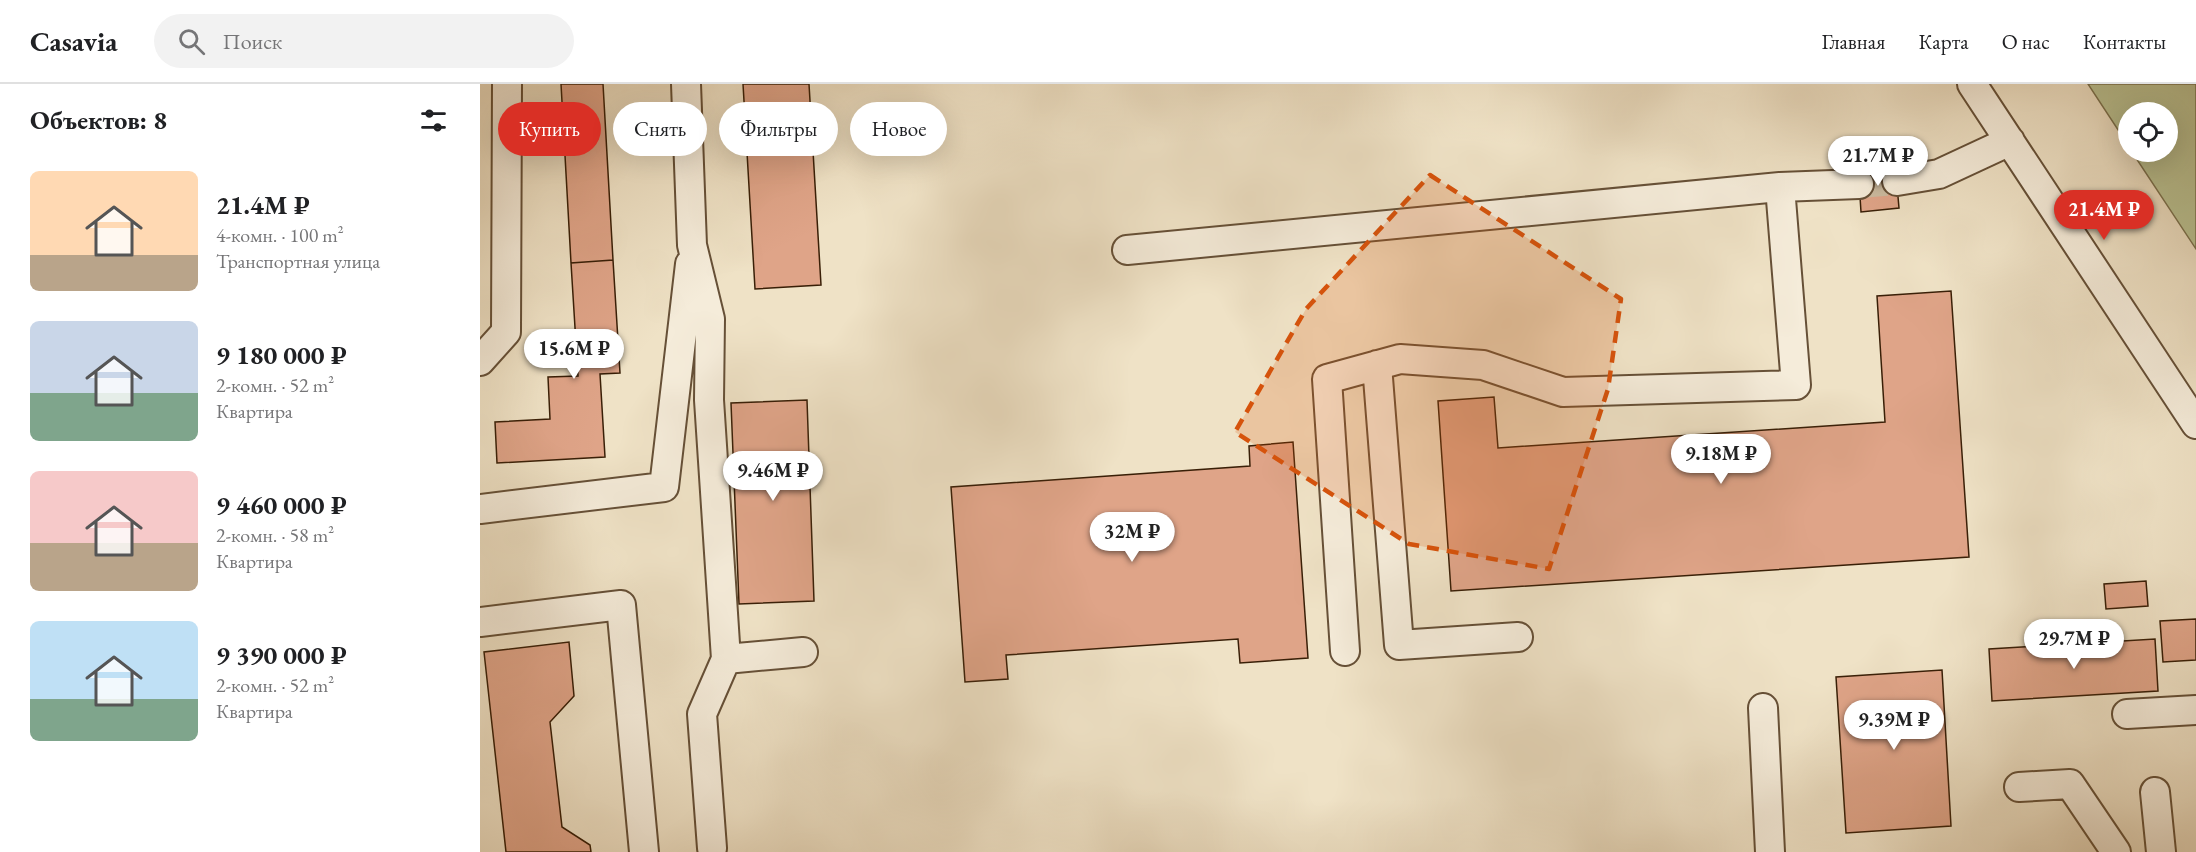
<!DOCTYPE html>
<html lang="ru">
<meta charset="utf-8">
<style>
body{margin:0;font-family:"EB Garamond",serif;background:#f2f2f2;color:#202124;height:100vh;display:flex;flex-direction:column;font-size:22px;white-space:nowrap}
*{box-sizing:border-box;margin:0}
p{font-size:20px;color:#757577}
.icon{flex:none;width:33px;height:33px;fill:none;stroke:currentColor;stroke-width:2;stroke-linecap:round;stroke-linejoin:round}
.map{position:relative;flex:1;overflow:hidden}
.panel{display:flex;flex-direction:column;background:#fff;width:480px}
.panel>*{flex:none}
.top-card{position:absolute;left:18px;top:18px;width:570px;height:54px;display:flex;gap:12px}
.buttons{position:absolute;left:1638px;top:18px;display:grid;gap:12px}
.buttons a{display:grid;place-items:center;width:60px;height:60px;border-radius:50%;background:#fff;box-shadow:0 6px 24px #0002;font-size:30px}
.price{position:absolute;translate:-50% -51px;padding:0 14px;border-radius:21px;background:#fff;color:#222;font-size:20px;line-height:39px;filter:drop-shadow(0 2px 3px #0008)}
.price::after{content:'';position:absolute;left:50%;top:36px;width:18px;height:14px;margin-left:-9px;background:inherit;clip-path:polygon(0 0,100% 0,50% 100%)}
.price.on{background:#d93025;color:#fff}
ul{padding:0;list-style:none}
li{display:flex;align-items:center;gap:18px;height:150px;padding:0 30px}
li span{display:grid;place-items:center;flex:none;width:168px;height:120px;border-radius:9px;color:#555}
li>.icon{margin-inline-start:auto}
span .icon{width:72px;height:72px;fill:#fffc;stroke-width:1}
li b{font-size:26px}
h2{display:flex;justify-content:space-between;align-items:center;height:72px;padding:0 30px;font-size:26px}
.chip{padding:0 21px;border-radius:27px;background:#fff;box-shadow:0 6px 24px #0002;font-size:21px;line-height:54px}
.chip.on{background:#d93025;color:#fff}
header{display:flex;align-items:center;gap:36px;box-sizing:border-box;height:84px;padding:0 30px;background:#fff;border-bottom:2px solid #e0e0e0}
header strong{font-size:28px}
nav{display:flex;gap:33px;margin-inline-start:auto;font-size:21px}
.search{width:420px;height:54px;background:#f2f2f2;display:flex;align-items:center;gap:15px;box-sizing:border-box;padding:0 21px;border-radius:33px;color:#757577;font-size:22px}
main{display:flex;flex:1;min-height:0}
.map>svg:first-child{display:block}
.green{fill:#bac394;stroke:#7a714e;stroke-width:1.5}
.building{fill:#dfa488;stroke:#391f07;stroke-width:1.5}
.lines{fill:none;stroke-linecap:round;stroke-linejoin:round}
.minor-tunnel{stroke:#cbbba0;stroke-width:28;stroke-dasharray:28 14;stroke-linecap:butt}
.minor-casing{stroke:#665037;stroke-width:32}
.minor{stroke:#f5ecda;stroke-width:28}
.marked{fill:#d6530c;fill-opacity:0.2;stroke:#d6530c;stroke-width:4.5;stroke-dasharray:12 8;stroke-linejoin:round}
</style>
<header>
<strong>Casavia</strong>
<div class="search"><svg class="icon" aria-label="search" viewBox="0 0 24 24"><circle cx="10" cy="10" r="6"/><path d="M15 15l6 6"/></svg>Поиск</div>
<nav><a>Главная</a><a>Карта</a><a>О нас</a><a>Контакты</a></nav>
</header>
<main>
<section class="panel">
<h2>Объектов: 8<svg class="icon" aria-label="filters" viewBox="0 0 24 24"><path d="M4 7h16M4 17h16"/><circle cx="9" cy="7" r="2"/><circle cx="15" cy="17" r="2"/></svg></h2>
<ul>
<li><span style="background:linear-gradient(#ffd9b3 70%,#b9a48a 0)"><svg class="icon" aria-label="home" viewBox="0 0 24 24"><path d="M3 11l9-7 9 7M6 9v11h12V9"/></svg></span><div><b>21.4M ₽</b><p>4-комн. · 100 m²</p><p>Транспортная улица</p></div></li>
<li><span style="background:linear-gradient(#c9d6e8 60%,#7fa58c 0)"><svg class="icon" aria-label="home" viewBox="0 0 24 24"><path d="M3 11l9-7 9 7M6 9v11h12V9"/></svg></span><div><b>9 180 000 ₽</b><p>2-комн. · 52 m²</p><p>Квартира</p></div></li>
<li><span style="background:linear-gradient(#f6c9c9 60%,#b9a48a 0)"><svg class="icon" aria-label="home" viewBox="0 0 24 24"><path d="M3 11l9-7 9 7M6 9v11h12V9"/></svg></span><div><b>9 460 000 ₽</b><p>2-комн. · 58 m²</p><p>Квартира</p></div></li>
<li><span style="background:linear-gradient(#bfe0f5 65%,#7fa58c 0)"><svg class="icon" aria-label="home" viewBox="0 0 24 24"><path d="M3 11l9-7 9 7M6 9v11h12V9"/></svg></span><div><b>9 390 000 ₽</b><p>2-комн. · 52 m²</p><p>Квартира</p></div></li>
</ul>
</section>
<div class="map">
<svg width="1716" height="768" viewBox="0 0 1716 768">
<rect width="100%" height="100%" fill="#efe2c6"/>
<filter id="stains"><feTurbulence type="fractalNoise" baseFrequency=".00333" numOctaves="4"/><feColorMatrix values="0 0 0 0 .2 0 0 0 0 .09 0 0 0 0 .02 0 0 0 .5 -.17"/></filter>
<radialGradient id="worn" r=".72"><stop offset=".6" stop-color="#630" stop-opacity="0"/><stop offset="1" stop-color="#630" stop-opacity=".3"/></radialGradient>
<path class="green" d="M1608 0H1716V165L1652 68H1688V28H1648V61Z"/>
<path class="building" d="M81 0H123L133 176 91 179Z
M263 0H329L341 201 275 205Z
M1415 79 1419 124 1381 128 1378 82Z
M133 176 140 289 120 290 125 373 17 379 15 338 70 335 68 293 98 292 91 179Z
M1471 207 1489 473 971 507 958 317 1014 313 1018 364 1405 338 1397 212Z
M327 316 334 517 259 520 251 319Z
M813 358 828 574 760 579 758 555 526 571 528 595 485 598 471 403 770 382 769 362Z
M1666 497 1668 522 1626 525 1624 500Z
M1716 535V576L1683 578 1680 537Z
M1675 555 1678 607 1512 617 1509 565Z
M89 558 94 612 70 638 82 743 110 761 111 768H26L4 568Z
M1462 586 1471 742 1366 749 1356 593Z"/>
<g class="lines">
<path class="minor-tunnel" d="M1379 100 1417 97"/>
<defs>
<path id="minor" d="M206 0 212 161 230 235 229 316 246 575 323 568
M1492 0 1716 340
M1417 97 1459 90 1530 57
M647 166 1300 103 1379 100
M0 277 26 248 27 0
M897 281 919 561 1038 553
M0 425 184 403 210 180
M0 538 141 521 164 768
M865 567 847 295 920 275 1003 281 1083 308 1316 301 1300 103
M1283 624 1290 768
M1647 630 1716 626
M1539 703 1590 700 1636 768
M1675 708 1681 768
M232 764 222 630 246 575"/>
</defs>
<use href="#minor" class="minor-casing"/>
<use href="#minor" class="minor"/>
</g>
<path class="marked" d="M950 91 1141 215 1128 305 1069 485 929 460 755 348 826 225Z"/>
<rect width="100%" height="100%" filter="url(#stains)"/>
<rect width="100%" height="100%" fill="url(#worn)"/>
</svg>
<div class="buttons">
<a><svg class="icon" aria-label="locate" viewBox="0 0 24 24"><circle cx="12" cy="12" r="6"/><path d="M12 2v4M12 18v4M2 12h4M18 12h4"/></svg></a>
</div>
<b class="price" style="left:1398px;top:103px">21.7M ₽</b>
<b class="price on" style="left:1624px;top:157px">21.4M ₽</b>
<b class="price" style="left:94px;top:296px">15.6M ₽</b>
<b class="price" style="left:1241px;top:401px">9.18M ₽</b>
<b class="price" style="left:293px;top:418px">9.46M ₽</b>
<b class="price" style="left:652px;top:479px">32M ₽</b>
<b class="price" style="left:1594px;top:586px">29.7M ₽</b>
<b class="price" style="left:1414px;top:667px">9.39M ₽</b>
<div class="top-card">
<a class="chip on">Купить</a>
<a class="chip">Снять</a>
<a class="chip">Фильтры</a>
<a class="chip">Новое</a>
</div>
</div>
</main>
